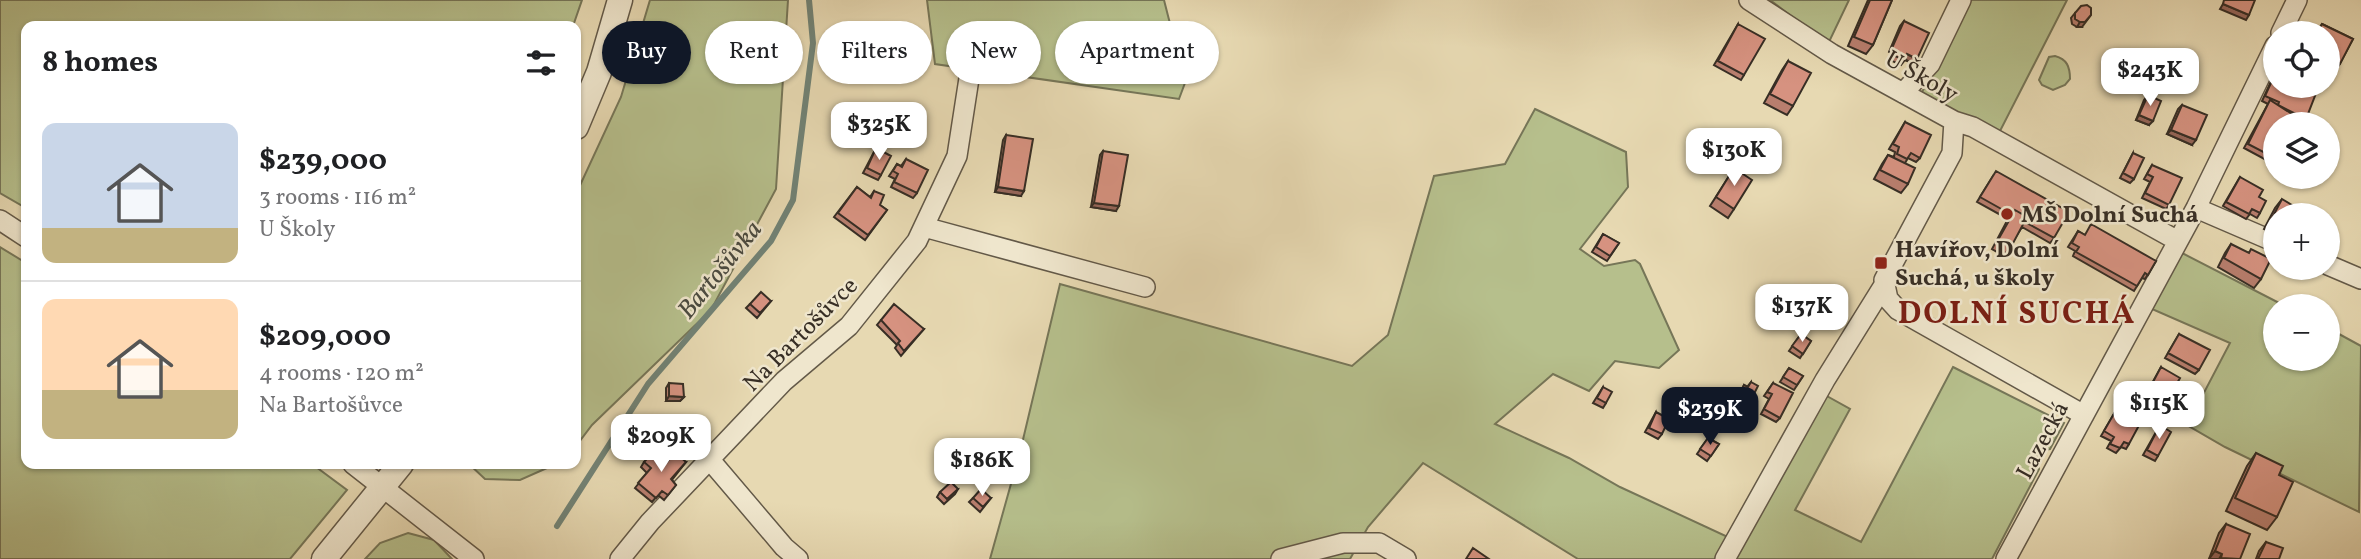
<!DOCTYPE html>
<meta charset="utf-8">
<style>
body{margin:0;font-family:Vollkorn,serif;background:#f2f2f2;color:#202124;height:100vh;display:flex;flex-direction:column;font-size:26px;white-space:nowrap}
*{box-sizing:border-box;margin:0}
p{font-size:23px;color:#757577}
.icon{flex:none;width:38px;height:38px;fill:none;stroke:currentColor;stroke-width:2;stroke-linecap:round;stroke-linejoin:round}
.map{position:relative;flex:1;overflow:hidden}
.sheet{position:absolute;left:21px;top:21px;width:560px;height:448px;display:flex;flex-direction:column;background:#fff;border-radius:14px;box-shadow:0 2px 5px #0004}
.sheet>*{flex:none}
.top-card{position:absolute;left:602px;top:21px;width:665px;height:63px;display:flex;gap:14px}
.buttons{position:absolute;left:2263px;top:21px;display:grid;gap:14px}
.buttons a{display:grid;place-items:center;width:77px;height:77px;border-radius:50%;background:#fff;box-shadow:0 2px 5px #0004;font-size:35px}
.price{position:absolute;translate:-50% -60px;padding:0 16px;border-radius:14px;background:#fff;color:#222;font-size:23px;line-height:46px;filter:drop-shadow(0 2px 4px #0008)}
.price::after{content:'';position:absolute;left:50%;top:42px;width:21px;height:16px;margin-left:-10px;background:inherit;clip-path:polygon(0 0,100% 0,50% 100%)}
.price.on{background:#111827;color:#fff}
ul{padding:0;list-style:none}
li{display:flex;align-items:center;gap:21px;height:175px;padding:0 21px}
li+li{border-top:2px solid #e0e0e0}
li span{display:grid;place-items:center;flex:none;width:196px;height:140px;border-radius:14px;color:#555}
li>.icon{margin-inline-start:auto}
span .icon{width:84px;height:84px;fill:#fffc;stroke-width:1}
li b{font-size:30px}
h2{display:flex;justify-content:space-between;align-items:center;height:84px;padding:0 21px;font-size:30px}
.chip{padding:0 24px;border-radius:32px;background:#fff;box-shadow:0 2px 5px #0004;font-size:24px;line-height:63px}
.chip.on{background:#111827;color:#fff}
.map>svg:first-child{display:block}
.green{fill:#b6bf8c;stroke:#767658;stroke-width:2}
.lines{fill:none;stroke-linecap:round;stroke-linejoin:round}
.stream{stroke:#718275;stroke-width:6}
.minor-casing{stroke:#635948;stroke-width:22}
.tertiary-casing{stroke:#635948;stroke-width:27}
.minor{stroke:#efe6cd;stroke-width:19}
.tertiary{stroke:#efe6cd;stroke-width:24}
.wall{fill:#b87e6e;stroke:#372e25;stroke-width:2}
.shaded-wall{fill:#96665a;stroke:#372e25;stroke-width:2}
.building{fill:#d69280;stroke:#372e25;stroke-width:2}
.poi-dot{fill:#8f2418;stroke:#efe6cd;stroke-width:2.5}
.labels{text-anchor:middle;stroke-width:5;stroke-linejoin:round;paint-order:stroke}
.street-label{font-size:24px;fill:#372e25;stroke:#efe6cd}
.poi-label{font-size:24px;font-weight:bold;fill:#372e25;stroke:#efe6cd;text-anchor:start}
.water-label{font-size:26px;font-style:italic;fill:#4a4a40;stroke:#efe6cd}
.district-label{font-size:32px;font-weight:bold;letter-spacing:2px;fill:#7a1f14;stroke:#efe6cd}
</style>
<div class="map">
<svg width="2361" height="559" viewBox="0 0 2361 559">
<rect width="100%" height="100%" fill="#e7d9b2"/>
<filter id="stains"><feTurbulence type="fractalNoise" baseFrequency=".00286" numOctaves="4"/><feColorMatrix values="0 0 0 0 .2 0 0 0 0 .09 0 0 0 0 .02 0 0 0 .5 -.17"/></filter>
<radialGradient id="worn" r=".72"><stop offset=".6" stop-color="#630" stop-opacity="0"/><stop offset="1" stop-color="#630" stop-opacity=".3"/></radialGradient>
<path class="green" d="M0 0H582L573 26H26V208L0 193Z
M650 0H788L776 189 711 310 592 425 576 446V194L621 97Z
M927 0H1164C1170 24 1176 51 1189 72L1179 99 935 64Z
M1770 0H1849L1828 44Z
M1970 0H2067L1999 133 1921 94Z
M2055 56C2067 59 2070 67 2070 79L2065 85 2053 90 2042 85 2039 80 2049 57Z
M1535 109 1626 152 1628 187 1580 249 1604 266 1635 260 1640 264 1679 350 1659 368 1615 361 1589 391 1553 374 1495 424 1569 458 1620 487 1730 538 1720 559H1578L1423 463 1368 527 1350 559H990L1021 448 1060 284 1352 366 1388 335 1434 176 1505 164Z
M0 247 26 263V464H312L347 490 290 559H0Z
M2182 253 2285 306H2275V359H2328V328L2361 346 2359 512 2225 447 2187 425 2230 343 2152 309Z
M1953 367 2064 423 2050 449 2039 451 2036 454 2039 469 1992 559H1733L1825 395 1850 409 1795 510 1861 542Z
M469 464H556L520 480 485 479Z
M408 533 434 540 452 559H365L380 543Z"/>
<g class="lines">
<path class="stream" d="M557 526 648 384 771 241 793 200 813 43 809 0"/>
<defs>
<path id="minor" d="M1749 0 1832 54 1954 121 1952 153 1884 280 1888 299 1898 310 2084 415
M2281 33 2297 0
M1903 93 1930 64 1961 0
M1954 121 1973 127 2178 241
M2196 208 2275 242
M0 220 26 237
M924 227 1145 287
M2328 265 2361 279
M710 460 784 547 798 559
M353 464 474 559
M620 559 650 522 784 381 849 326 917 241 957 156 970 72
M1281 559 1343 543H1379L1406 559
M1725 559 1825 380 1884 285
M2006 559 2196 208 2275 46"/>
<path id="tertiary" d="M576 127 599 72 620 0
M324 559 401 464"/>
</defs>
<use href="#minor" class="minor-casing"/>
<use href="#tertiary" class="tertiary-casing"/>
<use href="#minor" class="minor"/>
<use href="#tertiary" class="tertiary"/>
</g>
<path class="wall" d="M1868 0H1892L1873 45 1866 54 1848 46Z
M2075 13 2082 27H2077L2072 24 2071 18Z
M1904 21 1914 64 1905 60 1901 65 1892 61 1893 55 1889 52 1900 26Z
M1738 24 1744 75 1741 80 1714 65Z
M2322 24 2353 39 2337 69 2328 64V33H2316Z
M898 25 903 48 892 46 895 30Z
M1788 61 1793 106 1787 115 1764 103 1782 70Z
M2275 73V86L2306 119 2303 124 2290 117 2275 124V151L2268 161 2244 148 2268 104 2262 101Z
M2148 95 2149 125 2136 120 2144 100Z
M2182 105 2192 145 2167 134 2178 109Z
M1905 122 1920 158 1916 162 1908 158 1905 163 1908 184 1901 193 1874 179 1882 164 1888 155 1894 157 1895 152 1889 149Z
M1006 135 1021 196 995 192 1003 140Z
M876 148 881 175 878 180 863 173Z
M1103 151 1116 211 1091 207 1100 155Z
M2133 153 2134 179 2130 183 2120 178Z
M906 159 917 193 913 198 891 187 895 179 889 176 897 164 901 166Z
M2152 165 2169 205 2166 209 2142 198 2150 182 2144 179Z
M1993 176 2054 238 2050 243 2022 227 2004 256 1992 249 2008 219 1977 202Z
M2240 177 2259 197 2260 213 2257 218 2250 214 2246 219 2223 206Z
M1728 178 1734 209 1728 218 1710 206Z
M857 187 870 197 874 191 880 205 887 210 865 240 834 217Z
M2282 199 2275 215V234L2264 229 2275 208Z
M2078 231 2085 235 2156 261 2145 279 2142 278 2134 291 2073 256 2075 251 2068 247Z
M1603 234 1619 243 1607 261 1592 252Z
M2231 244 2261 279 2254 288 2218 267 2225 253Z
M771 301 757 318 746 308 750 304Z
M881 320 924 329 901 356 895 348 897 345 877 325Z
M1801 334 1811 341 1800 358 1789 351Z
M2179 334 2199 370 2195 374 2165 358Z
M2161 367 2172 392 2169 397 2150 387Z
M1789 368 1803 376 1794 390 1780 382Z
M1751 382V400L1747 405 1736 400 1744 385 1747 387Z
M669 383 684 397 680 401H666V388Z
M1773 383 1780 418 1776 422 1761 414 1769 399 1764 396Z
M1603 387 1606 403 1603 408 1593 403Z
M2119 405 2129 444 2126 449 2121 447 2116 453 2107 448 2111 441 2101 436Z
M1656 412 1662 434 1658 439 1645 432Z
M2160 425 2158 456 2155 461 2143 455Z
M1708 438 1719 444 1707 461 1697 454Z
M2256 453 2279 475 2277 517 2267 530 2226 511 2247 466Z
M644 462H686L672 480 676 485 664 500 658 495 652 502 635 488 647 473 641 467Z
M958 489 955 494 944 504 937 497 940 492Z
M973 498H991L980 512 969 502Z
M2226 524 2240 559H2209L2219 533Z
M2266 542 2279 559H2256L2259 551Z"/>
<path class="shaded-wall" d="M2223 4 2249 15 2246 20 2220 9Z
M2091 15 2082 27H2077L2080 22Z
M896 41 906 43 903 48 892 46Z
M1907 54 1917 59 1914 64 1904 59Z
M2139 115 2153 121 2149 125 2136 120Z
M2171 130 2196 140 2192 145 2167 134Z
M998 187 1024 191 1021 196 995 192Z
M1094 203 1119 206 1116 211 1091 207Z
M669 396 684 397 680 401H666Z
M2215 551 2222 554 2219 559H2209Z"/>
<path class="building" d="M1870 0H1892L1873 45 1854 37Z
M2224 0H2255L2249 15 2223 4Z
M2087 5 2091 8V15L2085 22H2080L2075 19V13L2081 6Z
M1904 21 1929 33 1917 59 1907 54 1905 60 1895 56 1896 50 1892 48Z
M1738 24 1765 39 1744 75 1718 61Z
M2322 24 2353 39 2340 64 2328 58V33H2317Z
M898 25 908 27 906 43 896 41Z
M1788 61 1811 73 1793 106 1770 94Z
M2275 74V86H2313L2318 88 2306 119 2278 105 2279 102 2265 96Z
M2148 95 2161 101 2153 121 2139 115Z
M2270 100 2292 114 2287 124H2275V149L2271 156 2248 144Z
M2182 105 2207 115 2196 140 2171 130Z
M1905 122 1931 135 1920 158 1911 153 1907 159 1897 154 1899 147 1893 144Z
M1006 135 1033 139 1024 191 998 187Z
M876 148 891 156 881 175 867 168Z
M1103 151 1128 155 1119 206 1094 203Z
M2133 153 2144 158 2134 179 2123 173Z
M1888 155 1915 168 1908 184 1880 170Z
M906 159 928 170 917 193 894 182 898 174 893 171 897 164 902 167Z
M2152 165 2182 178 2169 205 2145 193 2153 177 2147 174Z
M1734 168 1752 180 1734 209 1716 197Z
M1996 171 2069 212 2054 238 2025 222 2027 217 2015 210 2012 215 1980 197Z
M2240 177 2263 190 2259 197 2266 201 2260 213 2252 209 2249 214 2226 202Z
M857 187 871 198 874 191 884 195 880 205 887 210 868 235 838 213Z
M2282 199 2300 210 2297 215H2275V222L2271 220Z
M2015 210 2027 217 2011 247 1998 240Z
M2091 224 2156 261 2148 275 2145 273 2137 286 2076 252 2079 247 2072 243 2078 231 2085 235Z
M1603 234 1619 243 1610 256 1596 247Z
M2231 244 2249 253 2251 249 2271 259 2261 279 2224 258Z
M761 292 771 301 760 313 750 304Z
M894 304 924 329 904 351 898 343 900 341 881 320Z
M1801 334 1811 341 1803 354 1792 346Z
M2179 334 2210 350 2199 370 2168 353Z
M2161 367 2180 378 2172 392 2153 382Z
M1789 368 1803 376 1797 385 1783 377Z
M1751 382 1758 386 1751 400 1740 395 1744 385 1748 387Z
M669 383 683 384 684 397 669 396Z
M1773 383 1793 393 1780 418 1764 409 1772 394 1767 392Z
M1603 387 1612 392 1606 403 1597 398Z
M2119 405 2143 418 2129 444 2124 442 2120 448 2110 444 2114 437 2104 431Z
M1656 412 1669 419 1662 434 1649 428Z
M2160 425 2171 432 2158 456 2147 450Z
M1708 438 1719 444 1711 456 1700 449Z
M654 451 667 462 675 452 686 462 671 479 676 485 668 495 662 491 656 498 638 483 651 468 644 462Z
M2256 453 2283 466 2279 475 2293 482 2277 517 2235 498Z
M951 482 958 489 947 499 940 492Z
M981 489 991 498 983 507 973 498Z
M2226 524 2250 534 2240 559 2221 558 2222 554 2215 551Z
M2266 542 2283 548 2279 559H2258Z
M1473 548 1489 559H1466Z"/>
<g class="poi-dot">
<circle cx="2007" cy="214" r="7"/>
<rect x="1874" y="256" width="14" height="14" rx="3.5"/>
</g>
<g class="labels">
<g class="street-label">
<text transform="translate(1922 76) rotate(30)" y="8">U Školy</text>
<text transform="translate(800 334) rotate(-45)" y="8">Na Bartošůvce</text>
<text transform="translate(2042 440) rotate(-62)" y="8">Lazecká</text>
</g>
<g class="poi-label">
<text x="2021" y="222">MŠ Dolní Suchá</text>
<text x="1895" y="257">Havířov, Dolní<tspan x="1895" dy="28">Suchá, u školy</tspan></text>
</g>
<g class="water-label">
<text transform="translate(719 269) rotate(-51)" y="9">Bartošůvka</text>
</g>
<g class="district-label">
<text x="2017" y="323">DOLNÍ SUCHÁ</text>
</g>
</g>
<rect width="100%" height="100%" filter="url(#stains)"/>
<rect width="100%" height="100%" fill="url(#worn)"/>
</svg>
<div class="buttons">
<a><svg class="icon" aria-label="locate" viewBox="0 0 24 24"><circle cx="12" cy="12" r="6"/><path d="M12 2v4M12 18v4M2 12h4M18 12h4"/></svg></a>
<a><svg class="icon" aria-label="layers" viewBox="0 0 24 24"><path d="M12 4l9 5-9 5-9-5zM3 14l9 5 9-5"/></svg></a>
<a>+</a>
<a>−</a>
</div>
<b class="price" style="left:2150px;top:108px">$243K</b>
<b class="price" style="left:879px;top:162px">$325K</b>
<b class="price" style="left:1734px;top:188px">$130K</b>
<b class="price" style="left:1802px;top:344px">$137K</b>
<b class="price" style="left:2159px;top:441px">$115K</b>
<b class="price on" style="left:1710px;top:447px">$239K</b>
<b class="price" style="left:661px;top:474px">$209K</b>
<b class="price" style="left:982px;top:498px">$186K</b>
<div class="top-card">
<a class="chip on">Buy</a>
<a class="chip">Rent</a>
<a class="chip">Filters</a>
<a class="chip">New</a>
<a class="chip">Apartment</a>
</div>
<section class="sheet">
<h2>8 homes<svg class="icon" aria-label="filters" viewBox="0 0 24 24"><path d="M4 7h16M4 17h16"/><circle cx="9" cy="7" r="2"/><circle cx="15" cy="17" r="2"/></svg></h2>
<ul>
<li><span style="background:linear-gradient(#c9d6e8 75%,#c2b280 0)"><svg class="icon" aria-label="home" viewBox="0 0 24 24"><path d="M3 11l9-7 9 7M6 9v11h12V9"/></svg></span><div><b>$239,000</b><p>3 rooms · 116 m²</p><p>U Školy</p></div></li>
<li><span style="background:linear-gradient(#ffd9b3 65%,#c2b280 0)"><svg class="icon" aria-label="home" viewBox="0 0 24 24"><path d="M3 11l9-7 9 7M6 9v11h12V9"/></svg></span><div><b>$209,000</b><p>4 rooms · 120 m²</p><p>Na Bartošůvce</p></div></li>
</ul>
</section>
</div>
